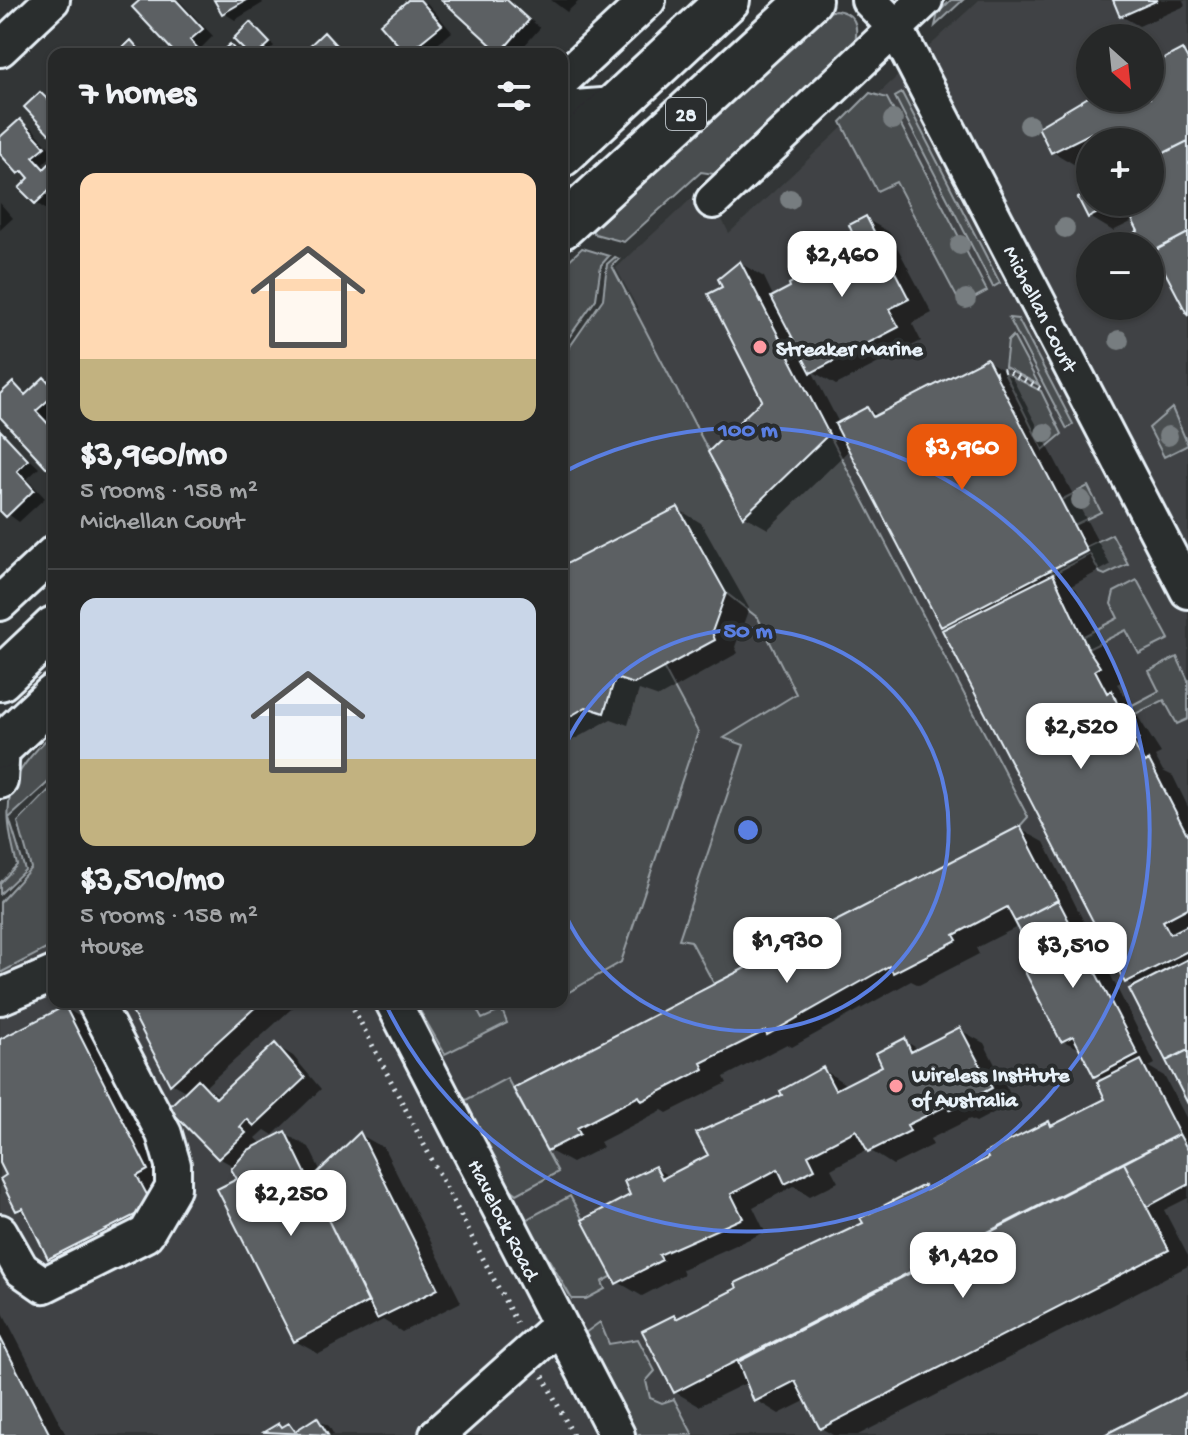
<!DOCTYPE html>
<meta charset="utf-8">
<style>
body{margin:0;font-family:"Gochi Hand",sans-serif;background:#323434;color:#f1f3f6;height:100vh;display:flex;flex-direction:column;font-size:30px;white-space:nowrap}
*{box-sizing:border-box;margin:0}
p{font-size:26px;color:#a4a6a8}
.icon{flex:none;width:44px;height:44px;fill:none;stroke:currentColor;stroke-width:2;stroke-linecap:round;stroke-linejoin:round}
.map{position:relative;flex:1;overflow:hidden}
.sheet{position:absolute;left:48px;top:48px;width:520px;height:960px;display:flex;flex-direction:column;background:#262828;border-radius:16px;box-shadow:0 2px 6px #0004,0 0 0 2px #424445}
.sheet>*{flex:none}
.needle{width:52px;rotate:153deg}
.buttons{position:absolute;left:1076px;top:24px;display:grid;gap:16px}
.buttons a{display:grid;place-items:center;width:88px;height:88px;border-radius:50%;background:#262828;box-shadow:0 2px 6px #0004,0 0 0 2px #424445;font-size:40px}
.price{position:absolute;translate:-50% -68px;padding:0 18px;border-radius:16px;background:#fff;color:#222;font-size:26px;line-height:52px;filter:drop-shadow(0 2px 4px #0008)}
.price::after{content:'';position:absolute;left:50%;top:48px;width:24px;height:18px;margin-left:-12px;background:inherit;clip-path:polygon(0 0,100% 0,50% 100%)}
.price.current{background:#ea580c;color:#fff}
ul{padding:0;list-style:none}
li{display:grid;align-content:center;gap:16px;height:424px;padding:0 32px}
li+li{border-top:2px solid #424445}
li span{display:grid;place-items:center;height:248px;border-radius:16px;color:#555}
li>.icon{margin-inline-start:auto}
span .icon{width:144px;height:144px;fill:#fffc;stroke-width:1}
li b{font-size:34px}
h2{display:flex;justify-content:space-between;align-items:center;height:96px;padding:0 32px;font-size:34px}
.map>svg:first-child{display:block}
.built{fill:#3f4244;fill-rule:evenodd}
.green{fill:#494d4f;stroke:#989fa4;stroke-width:2}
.shadow{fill:#0007}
.building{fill:#5c6063;stroke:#e8f1f8;stroke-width:2}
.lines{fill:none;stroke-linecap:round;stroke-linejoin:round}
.minor-casing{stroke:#e8f1f8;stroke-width:40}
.major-casing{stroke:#e8f1f8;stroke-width:48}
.path{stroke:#e8f1f8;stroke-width:5;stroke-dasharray:2 6;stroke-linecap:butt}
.minor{stroke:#2a2d2e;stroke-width:34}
.major{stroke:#2a2d2e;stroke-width:42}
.tree{fill:#777d80}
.ring{fill:none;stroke:#5a7fe2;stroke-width:4}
.poi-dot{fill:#ff9aa2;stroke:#2a2d2e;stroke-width:3}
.labels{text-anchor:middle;stroke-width:8;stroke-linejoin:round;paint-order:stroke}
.shield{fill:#2a2d2e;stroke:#afb6bb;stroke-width:2}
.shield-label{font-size:20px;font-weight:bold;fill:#e8f1f8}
.street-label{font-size:22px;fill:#e8f1f8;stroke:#2a2d2e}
.poi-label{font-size:22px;font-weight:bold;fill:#e8f1f8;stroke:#2a2d2e;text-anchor:start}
.centre{fill:#5a7fe2;stroke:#2a2d2e;stroke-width:4}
.ring-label{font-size:24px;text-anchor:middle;font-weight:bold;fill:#5a7fe2;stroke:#2a2d2e;stroke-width:8;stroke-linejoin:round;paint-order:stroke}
</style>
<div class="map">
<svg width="1188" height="1435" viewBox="0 0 1188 1435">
<rect width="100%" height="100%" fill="#323536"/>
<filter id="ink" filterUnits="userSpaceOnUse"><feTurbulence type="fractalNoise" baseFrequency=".0125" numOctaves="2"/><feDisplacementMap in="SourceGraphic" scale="16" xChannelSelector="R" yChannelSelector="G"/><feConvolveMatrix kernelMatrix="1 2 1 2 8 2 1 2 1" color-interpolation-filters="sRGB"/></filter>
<g filter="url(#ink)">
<path class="built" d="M979 0H1188V1435H0V916L54 889V1002H562V390L640 313 616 268 705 186 729 233ZM1090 38H1150V98H1090ZM1090 142H1150V202H1090ZM1090 246H1150V306H1090Z"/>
<path class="green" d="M951 0H963L935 26 938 13Z
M835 10C854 12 859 24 855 42L714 174 701 172 624 242 595 234 592 231 824 14Z
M870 93 887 98 987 291 961 305 896 182 877 191 841 122Z
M902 93 1000 283 993 287 895 97Z
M582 248 609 256 601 265 596 299 562 347V267Z
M615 257 619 259 612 266 743 517 829 434 1028 817 1020 826 714 984 691 941 679 939 744 745 724 738 796 694 758 618 726 593 562 566V358L603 299 607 264Z
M1009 318 1018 319 1073 424 1067 429Z
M1013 336 1039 385 1005 367 1008 341Z
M1004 372 1041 391 1062 434 1043 450Z
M1172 408 1188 445 1164 457 1149 428Z
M1088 486 1101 512 1074 525 1061 500Z
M1112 534 1128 564 1105 575 1100 573 1090 554 1053 574 1051 571 1087 552 1085 547Z
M1137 580 1169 639 1139 654 1126 630 1088 649 1082 637 1118 618 1111 604 1114 592Z
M1177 657 1188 680V719L1177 724 1164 700 1127 718 1123 710 1159 691 1149 671Z
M663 667 698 732 621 962 562 996V721L586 707 604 713 615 678 634 684Z
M54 732V777L9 818 25 870 0 894V883L17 865C0 801 6 778 54 732Z
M54 785V889L50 893 54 901V945L0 973V902L31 868 18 822Z
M415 1002H473L482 1019 502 1010 507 1023 445 1054Z
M507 1078 558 1172 517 1194 511 1189 464 1101Z
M570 1196 613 1276 602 1282 605 1289 586 1299H572L527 1222 529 1218Z
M600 1322 609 1344 638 1339 655 1371 646 1381 650 1398 662 1403 674 1399 693 1435H637L585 1333Z"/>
<path class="shadow" d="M143 0H179L213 36 201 48 207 54H174L177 52Z
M216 0H261L263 3 235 20 224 13Z
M411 0 427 3 452 32 426 54 408 53 383 24Z
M445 0H508L540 28 517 54H507Z
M551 0H580L567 12Z
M1115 0H1183L1185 6 1139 26 1121 16Z
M251 25 274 46 266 54H250Z
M325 35 330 38 345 54H308L306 52Z
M1182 51 1188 54V312L1166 270 1150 278V246H1113L1140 232 1133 221 1113 231 1090 217V194V202H1150V142H1090V159L1077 166 1053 152 1150 98V69Z
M20 122 32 128 54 153 43 164 47 168 54 162V203L47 210 36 203 31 179 0 151V140Z
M0 203 13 218 0 230Z
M866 219 889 232 932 313 912 323 921 341 836 385 812 371 839 423 867 409 880 416 986 360 1010 374 1110 565 1071 586 1076 589 1123 681 1117 684 1161 753 1155 756 1163 771 1173 776 1188 807V1100L1137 988 1127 982 948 629 943 626 850 449 768 529 745 516 711 453 765 400 725 287 740 263 764 277 774 298 808 276Z
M44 380 54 386V412L47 419 54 427V469L0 414V397L13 385 28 395Z
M0 431 39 468 27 479 45 498 19 522 0 508Z
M678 509 701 523 749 608 735 647 738 653 659 697 639 690 628 725 611 719 562 746V572Z
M1020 829 1044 842 1155 1064 1149 1067 1164 1076 1188 1121V1198L1164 1210 1188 1256V1266L858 1435H833L821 1428 807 1400 779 1414 756 1400 748 1382 699 1406 675 1392 674 1317 678 1320 865 1224 924 1187 929 1191 991 1159 1049 1124 1054 1127 1108 1100 1105 1080 1096 1075 1083 1050 1063 1041 1037 961 1019 926 976 948 979 954 919 985 911 981 792 1047 787 1044 724 1077 727 1083 667 1113 662 1110 600 1142 603 1147 572 1163 548 1150 516 1089Z
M130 1002H299L206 1086 220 1097 275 1045 293 1056 321 1089 273 1135 265 1130 256 1138 263 1145 285 1134 309 1147 321 1172 361 1135 384 1148 461 1302 402 1332 383 1320 319 1354 295 1341 235 1167 219 1158 187 1092 171 1083Z
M65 1008 89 1022 171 1184 160 1190 175 1220 74 1271 50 1257 30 1217 18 1210 0 1158V1041Z
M960 1030 984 1043 1014 1102 976 1122 970 1119 930 1139 933 1145 893 1165 868 1149 831 1169 838 1182 810 1196 794 1186 753 1207 765 1232 682 1269 684 1274 642 1296 618 1282 633 1196 655 1168 670 1177 711 1156 823 1069 848 1086 884 1066 905 1041 920 1050Z
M0 1307 66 1435H0Z
M318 1420 329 1426 334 1435 267 1433 279 1425 299 1431Z"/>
<path class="building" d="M140 0H176L203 29 190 40 203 54H171L174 52 132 7Z
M214 0H246L222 14Z
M408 0H420L442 25 406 54 380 24Z
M442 0H507L529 20 500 53Z
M1113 0H1158L1120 17Z
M250 22 270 43 258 54H248L233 39Z
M324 32 344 54 303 52Z
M131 40 143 54H116Z
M230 44 238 54H219Z
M1182 49 1188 60V141L1150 160V142H1096L1091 133 1051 153 1038 127 1090 96 1150 98V66Z
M40 92 48 100 54 95V139L24 107Z
M20 119 45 147 33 157 44 169 54 159V186L35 204 19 188 29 178 23 171 18 174 0 154V137Z
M1188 141V233L1150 253V246H1109L1138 231 1123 202H1150V160Z
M1090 192V202H1120L1088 218 1078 198Z
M866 216 909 299 889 309 899 327 811 373 771 297 790 287 789 284 805 275 802 269 820 259 817 255 852 232 849 225Z
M1188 233V316L1154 251Z
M740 261 829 434 743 517 708 452 762 400 708 294 722 287 718 279Z
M987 358 1087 551 941 627 835 424 867 407 873 417Z
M44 377 54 388V395L36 411 54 430V461L47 468 0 417V394L13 382 25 395Z
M0 430 28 460 17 471 34 490 6 517 0 511Z
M678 507 726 593 712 632 715 640 634 684 615 678 604 713 586 707 562 721V566Z
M1053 574 1088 649 1100 667 1095 670 1107 693 1112 690 1119 708 1122 707 1139 739 1133 742 1144 763 1149 760 1188 836V908L1163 921 1170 934 1188 925V951L1125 983 942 630Z
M1020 826 1058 900 1015 922 1007 907 954 935 957 940 893 973 889 966 767 1035 765 1031 701 1063 704 1069 642 1101 639 1096 577 1128 580 1134 547 1151 513 1088Z
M1058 900 1138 1054 1094 1077 1073 1036 1061 1042 1022 966 1035 960 1015 922Z
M1188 959V1050L1166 1061 1129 989Z
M127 1002H261L170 1085Z
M65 1006 148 1170 137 1176 153 1206 48 1259 23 1208 16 1211 0 1179 6 1175 0 1163V1039Z
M960 1027 992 1088 950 1110 948 1105 907 1125 910 1131 868 1152 856 1130 808 1155 815 1169 785 1184 778 1169 731 1194 743 1218 659 1255 662 1260 616 1284 582 1220 630 1195 624 1181 655 1166 662 1179 708 1155 696 1133 782 1095 780 1091 823 1067 835 1090 882 1066 876 1053 905 1038 911 1052Z
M275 1043 305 1078 254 1126 247 1119 240 1127 246 1133 218 1159 168 1108 198 1079 216 1098Z
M1188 1050V1104L1166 1061Z
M1141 1060 1179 1134 674 1393 642 1331 674 1315 676 1319 737 1288 735 1283 863 1223 860 1218 924 1185 926 1190 988 1158 985 1153 1049 1121 1051 1126 1105 1099 1097 1082Z
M285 1131 368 1302 294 1342 217 1189 237 1179 231 1169 248 1150Z
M360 1132 438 1289 377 1319 309 1181Z
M1179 1134 1188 1150V1185L1147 1207 1124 1163Z
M1124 1163 1169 1250 820 1429 795 1381 754 1402 738 1362Z
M0 1337 50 1435H0Z
M1188 1392V1435H1104Z
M317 1417 328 1435 264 1432 279 1423 282 1427 289 1423 295 1431Z"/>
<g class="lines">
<defs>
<path id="minor" d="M869 0 895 27 1188 591
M0 49 52 0
M562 80 648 0
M562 109 615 105
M713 201 925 0
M0 603 54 553
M0 781 2 745
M0 997 54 974
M393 1002 617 1435
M0 1232 21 1269 44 1285 146 1234 173 1188V1165L164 1134 95 1002
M437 1435 560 1325"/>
<path id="major" d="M562 155 728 0
M562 227 810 0
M0 679 54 628
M0 747 54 696"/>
</defs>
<use href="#minor" class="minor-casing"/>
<use href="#major" class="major-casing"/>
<path class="path" d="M995 373 1006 370 1041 389
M350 1002 517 1324
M543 1376 573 1435"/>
<use href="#minor" class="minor"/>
<use href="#major" class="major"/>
</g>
<g class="tree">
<circle cx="893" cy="120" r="10"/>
<circle cx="1029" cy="125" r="10"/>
<circle cx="790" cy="199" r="10"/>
<circle cx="1065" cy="228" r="10"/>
<circle cx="960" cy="245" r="10"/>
<circle cx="966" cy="299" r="10"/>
<circle cx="1119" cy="340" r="10"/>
<circle cx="1045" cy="433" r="10"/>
<circle cx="1168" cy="436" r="10"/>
<circle cx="1081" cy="500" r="10"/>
</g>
</g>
<g class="ring">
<path d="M562 753A201 201 0 1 1 562 907"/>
<path d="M562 473A402 402 0 1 1 385 1003"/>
</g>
<g class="poi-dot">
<circle cx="760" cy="347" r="8"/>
<circle cx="896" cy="1086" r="8"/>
</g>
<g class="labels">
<rect class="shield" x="666" y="98" width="40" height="32" rx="6"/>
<g class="shield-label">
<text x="686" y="121">28</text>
</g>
<g class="street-label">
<text transform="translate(1042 308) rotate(63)" y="8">Michellan Court</text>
<text transform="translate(505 1219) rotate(63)" y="8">Havelock Road</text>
</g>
<g class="poi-label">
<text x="776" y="355">Streaker Marine</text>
<text x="912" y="1081">Wireless Institute<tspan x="912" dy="25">of Australia</tspan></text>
</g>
</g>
<circle cx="748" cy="830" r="12" class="centre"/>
<g class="ring-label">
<text x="748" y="436">100 m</text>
<text x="748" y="637">50 m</text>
</g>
</svg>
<div class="buttons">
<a><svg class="needle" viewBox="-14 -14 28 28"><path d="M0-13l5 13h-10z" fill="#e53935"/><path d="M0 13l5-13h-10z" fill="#a4a6a8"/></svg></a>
<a>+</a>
<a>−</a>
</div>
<b class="price" style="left:842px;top:299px">$2,460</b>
<b class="price current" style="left:962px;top:492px">$3,960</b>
<b class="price" style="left:1081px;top:771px">$2,520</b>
<b class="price" style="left:787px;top:985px">$1,930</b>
<b class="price" style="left:1073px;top:990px">$3,510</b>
<b class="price" style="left:291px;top:1238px">$2,250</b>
<b class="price" style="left:963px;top:1300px">$1,420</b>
<section class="sheet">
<h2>7 homes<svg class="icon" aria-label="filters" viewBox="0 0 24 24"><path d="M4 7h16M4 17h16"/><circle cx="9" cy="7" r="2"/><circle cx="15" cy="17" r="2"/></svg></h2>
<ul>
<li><span style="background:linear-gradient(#ffd9b3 75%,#c2b280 0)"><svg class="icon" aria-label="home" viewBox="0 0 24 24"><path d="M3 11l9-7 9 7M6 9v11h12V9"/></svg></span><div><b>$3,960/mo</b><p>5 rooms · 158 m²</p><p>Michellan Court</p></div></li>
<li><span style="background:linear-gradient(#c9d6e8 65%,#c2b280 0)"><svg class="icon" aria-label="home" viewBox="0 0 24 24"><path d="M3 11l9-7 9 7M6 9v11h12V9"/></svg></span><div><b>$3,510/mo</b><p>5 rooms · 158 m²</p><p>House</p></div></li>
</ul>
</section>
</div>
